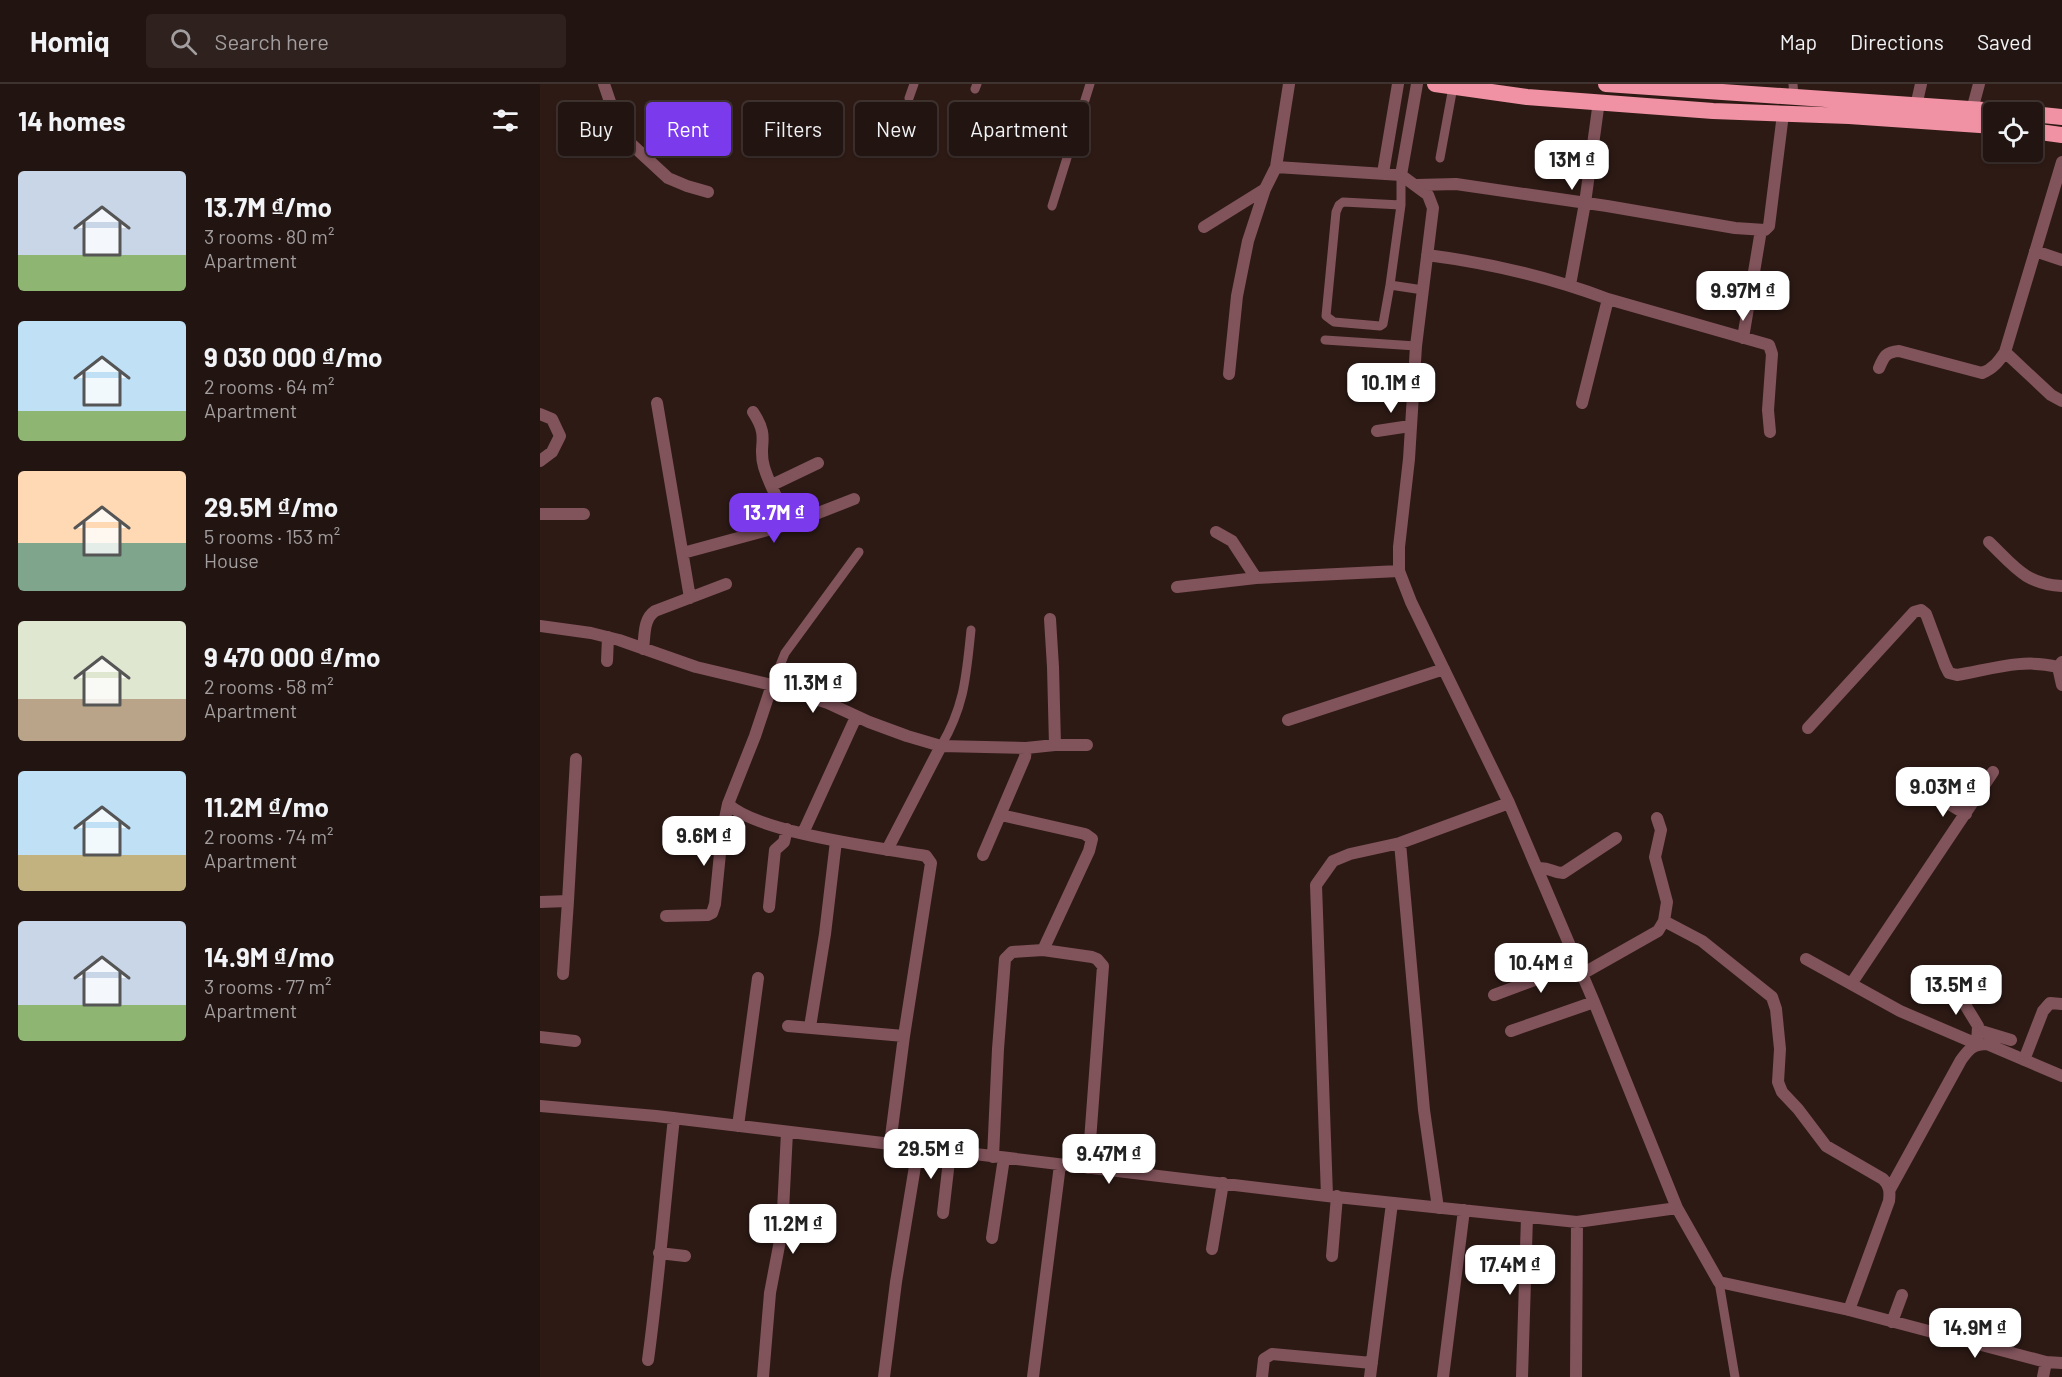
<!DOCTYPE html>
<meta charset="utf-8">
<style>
body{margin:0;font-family:Barlow,sans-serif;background:#2e211e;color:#f1f3f6;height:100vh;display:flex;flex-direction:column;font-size:22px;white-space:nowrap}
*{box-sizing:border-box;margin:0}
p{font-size:20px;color:#a29e9f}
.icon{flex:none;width:33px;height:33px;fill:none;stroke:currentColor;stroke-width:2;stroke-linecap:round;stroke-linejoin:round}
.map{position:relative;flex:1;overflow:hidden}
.details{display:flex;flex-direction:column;background:#221410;width:540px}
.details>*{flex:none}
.banner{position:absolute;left:18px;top:18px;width:570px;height:54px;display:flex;gap:12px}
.controls{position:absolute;left:1443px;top:18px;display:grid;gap:12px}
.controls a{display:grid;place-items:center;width:60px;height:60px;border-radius:6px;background:#221410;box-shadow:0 2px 4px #0004,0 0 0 2px #3f3330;font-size:30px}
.price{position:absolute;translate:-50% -51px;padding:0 14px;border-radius:12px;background:#fff;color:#222;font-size:20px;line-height:39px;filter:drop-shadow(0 2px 3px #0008)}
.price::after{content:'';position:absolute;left:50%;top:36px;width:18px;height:14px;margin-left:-9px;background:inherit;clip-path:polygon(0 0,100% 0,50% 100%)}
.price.selected{background:#7c3aed;color:#fff}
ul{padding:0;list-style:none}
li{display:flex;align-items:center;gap:18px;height:150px;padding:0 18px}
li span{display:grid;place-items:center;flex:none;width:168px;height:120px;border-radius:6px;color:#555}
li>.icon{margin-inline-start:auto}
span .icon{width:72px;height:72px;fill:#fffc;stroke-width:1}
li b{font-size:26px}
h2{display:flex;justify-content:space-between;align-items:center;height:72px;padding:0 18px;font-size:26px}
.tag{padding:0 21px;border-radius:6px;background:#221410;box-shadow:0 2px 4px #0004,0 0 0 2px #3f3330;font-size:21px;line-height:54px}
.tag.selected{background:#7c3aed;color:#fff}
header{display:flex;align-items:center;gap:36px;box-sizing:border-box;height:84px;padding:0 30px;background:#221410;border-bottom:2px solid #3f3330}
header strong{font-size:28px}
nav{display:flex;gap:33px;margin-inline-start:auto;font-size:21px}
.search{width:420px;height:54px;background:#2e211e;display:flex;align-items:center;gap:15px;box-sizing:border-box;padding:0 21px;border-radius:6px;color:#a29e9f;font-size:22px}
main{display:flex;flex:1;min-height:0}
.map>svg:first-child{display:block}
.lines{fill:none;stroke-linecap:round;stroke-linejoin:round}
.service{stroke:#81535b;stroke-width:9}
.minor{stroke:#81535b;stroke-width:12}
.trunk{stroke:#f092a4;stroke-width:16}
</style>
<header>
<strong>Homiq</strong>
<div class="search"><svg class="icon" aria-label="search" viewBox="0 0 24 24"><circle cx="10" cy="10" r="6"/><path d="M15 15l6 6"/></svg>Search here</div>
<nav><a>Map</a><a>Directions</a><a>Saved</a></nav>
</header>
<main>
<section class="details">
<h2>14 homes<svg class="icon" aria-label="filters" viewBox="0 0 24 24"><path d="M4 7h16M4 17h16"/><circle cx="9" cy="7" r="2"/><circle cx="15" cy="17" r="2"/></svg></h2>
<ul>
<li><span style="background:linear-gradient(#c9d6e8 70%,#8fb573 0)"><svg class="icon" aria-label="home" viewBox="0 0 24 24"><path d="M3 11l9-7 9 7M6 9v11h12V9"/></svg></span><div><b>13.7M ₫/mo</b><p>3 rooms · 80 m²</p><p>Apartment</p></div></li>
<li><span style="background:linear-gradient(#bfe0f5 75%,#8fb573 0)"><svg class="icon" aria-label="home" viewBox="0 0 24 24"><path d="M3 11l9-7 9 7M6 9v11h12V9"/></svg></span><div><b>9 030 000 ₫/mo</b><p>2 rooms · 64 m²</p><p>Apartment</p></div></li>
<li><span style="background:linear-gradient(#ffd9b3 60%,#7fa58c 0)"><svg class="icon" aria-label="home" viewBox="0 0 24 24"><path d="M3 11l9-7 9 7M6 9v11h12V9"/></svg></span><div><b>29.5M ₫/mo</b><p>5 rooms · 153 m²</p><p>House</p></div></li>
<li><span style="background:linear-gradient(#dfe7d0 65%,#b9a48a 0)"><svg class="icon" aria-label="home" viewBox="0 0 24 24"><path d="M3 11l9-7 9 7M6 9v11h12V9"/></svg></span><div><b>9 470 000 ₫/mo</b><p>2 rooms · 58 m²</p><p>Apartment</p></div></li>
<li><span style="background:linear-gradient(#bfe0f5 70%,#c2b280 0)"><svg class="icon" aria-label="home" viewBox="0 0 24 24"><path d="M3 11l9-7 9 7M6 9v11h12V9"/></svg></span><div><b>11.2M ₫/mo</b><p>2 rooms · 74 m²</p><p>Apartment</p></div></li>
<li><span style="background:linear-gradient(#c9d6e8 70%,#8fb573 0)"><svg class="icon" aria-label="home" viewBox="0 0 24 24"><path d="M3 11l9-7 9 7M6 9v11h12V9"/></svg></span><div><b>14.9M ₫/mo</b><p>3 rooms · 77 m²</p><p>Apartment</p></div></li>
</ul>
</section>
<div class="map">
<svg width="1522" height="1293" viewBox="0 0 1522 1293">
<rect width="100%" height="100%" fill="#2d1a15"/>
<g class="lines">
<path class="service" d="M1253 0 1254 13
M435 5 437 0
M369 14 374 0
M900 74 913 3
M861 91V121L850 201 883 206
M512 122 550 0
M850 201 843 240 840 242 794 238 786 232 796 128 799 121 803 118 861 121
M785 256 876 262
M232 601 245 569 319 468
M401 662C425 621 426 592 431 546
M1179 1198 1195 1293"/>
<path class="minor" d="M64 0 79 44 89 58 128 94 147 102 168 108
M1376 22 1381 0
M1432 26 1439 0
M736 83 861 91 877 0
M843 89 858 0
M861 91 888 111 893 124 876 262 869 375 859 463V487L871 518 969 719 1054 918 1137 1124 1179 1198 1309 1226 1506 1278 1522 1279
M877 101 916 100 1067 122 1195 144 1225 146 1229 142 1243 30
M664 143 725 105 736 83 749 0
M1495 167 1522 176
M887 171C950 179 1009 193 1068 215L1042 319
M1030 201 1045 119 1059 17
M1068 215 1229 261 1232 270 1228 326 1230 348
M1203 254 1221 146
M1465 268 1511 311 1522 317
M1339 284C1344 272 1346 268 1359 267L1442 289C1453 285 1459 277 1465 268L1522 78
M689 290 697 212 708 157 725 105
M117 319 150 514
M213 328C231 355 217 360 224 383 230 403 241 422 250 440
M0 330 12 335 20 352 12 368 0 377
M837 347 870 342
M232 401 278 379
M0 430H44
M676 448 692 457 716 494 859 487
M1449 458C1474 482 1485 500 1522 502
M143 469 250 440 314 415
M637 503 716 494
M510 535 513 583 515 661
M0 542 51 549 79 556 156 583 232 601 288 619 329 638 367 652 401 662 486 664 515 661H547
M103 565C105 552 103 535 115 527L186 500
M67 577 68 553
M1522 578 1518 583 1522 601
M232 601 215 652 188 720C218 749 341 764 386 772L391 779 364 952 248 942
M748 636 904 585
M1268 644 1374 528 1381 526 1386 530 1405 581 1409 589 1417 591C1452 585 1483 574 1518 583
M1396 712 1426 730
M461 731 545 750 552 755 549 767 503 866
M263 749 316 633
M860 759 884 1026 898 1124
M347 766 401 662
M443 771 485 673 486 664
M997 784C1011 783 1012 789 1023 789L1076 754
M0 818 28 817 36 675
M229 823 235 766 244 758 247 745
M126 832 168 831 172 829 175 820 182 749 188 720
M1124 837 1162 857 1232 913 1236 925 1240 965 1238 998 1242 1008 1258 1025 1286 1062 1343 1095C1350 1102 1350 1108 1349 1117L1309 1226
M1266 875 1360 927 1437 960 1438 942 1413 901
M23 890 28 817
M1042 890 1118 847 1124 837 1127 818 1115 773 1121 746 1117 734
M1311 900 1453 688
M954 911 1038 880
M270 943 285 850 296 757
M1438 946 1471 956
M971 947 1054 918
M0 953 35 957
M1484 976 1503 927 1510 919 1522 920
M0 1022 116 1032 787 1112 1037 1138 1137 1124
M198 1042 218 894
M350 1060 364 952
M453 1073 458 965 465 875 472 868 503 866 552 873 557 875 563 882 548 1084
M1350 1105 1421 976C1429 965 1433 960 1447 960L1522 992
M787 1112 776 801 793 777 810 770 860 759 969 719
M403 1129 410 1068
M452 1154 464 1074
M672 1165 683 1099
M119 1169 145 1172
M792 1172 797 1112
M1352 1238 1362 1211
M108 1276C119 1196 125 1115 134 1034
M223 1293 230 1209 242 1146 247 1048
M344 1293 356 1198 378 1064
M493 1293 520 1081
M722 1293 724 1275 732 1270 832 1279
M830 1293 852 1119
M903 1293 924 1126
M982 1293 987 1133
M1036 1293 1037 1138
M1503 1293 1506 1278"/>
<path class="trunk" d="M895 0 987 13 1173 27 1309 32 1454 42
M1066 0 1473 28
M1492 30 1522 33
M1492 47 1522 51"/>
</g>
</svg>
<div class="controls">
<a><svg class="icon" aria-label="locate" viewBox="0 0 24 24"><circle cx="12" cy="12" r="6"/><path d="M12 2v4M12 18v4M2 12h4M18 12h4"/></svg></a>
</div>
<b class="price" style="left:1032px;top:107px">13M ₫</b>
<b class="price" style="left:1203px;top:238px">9.97M ₫</b>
<b class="price" style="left:851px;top:330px">10.1M ₫</b>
<b class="price selected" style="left:234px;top:460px">13.7M ₫</b>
<b class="price" style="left:273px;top:630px">11.3M ₫</b>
<b class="price" style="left:1403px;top:734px">9.03M ₫</b>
<b class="price" style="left:164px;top:783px">9.6M ₫</b>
<b class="price" style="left:1001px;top:910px">10.4M ₫</b>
<b class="price" style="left:1416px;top:932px">13.5M ₫</b>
<b class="price" style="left:391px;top:1096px">29.5M ₫</b>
<b class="price" style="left:569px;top:1101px">9.47M ₫</b>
<b class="price" style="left:253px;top:1171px">11.2M ₫</b>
<b class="price" style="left:970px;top:1212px">17.4M ₫</b>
<b class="price" style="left:1435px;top:1275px">14.9M ₫</b>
<div class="banner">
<a class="tag">Buy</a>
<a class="tag selected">Rent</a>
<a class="tag">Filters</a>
<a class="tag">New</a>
<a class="tag">Apartment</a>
</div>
</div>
</main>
